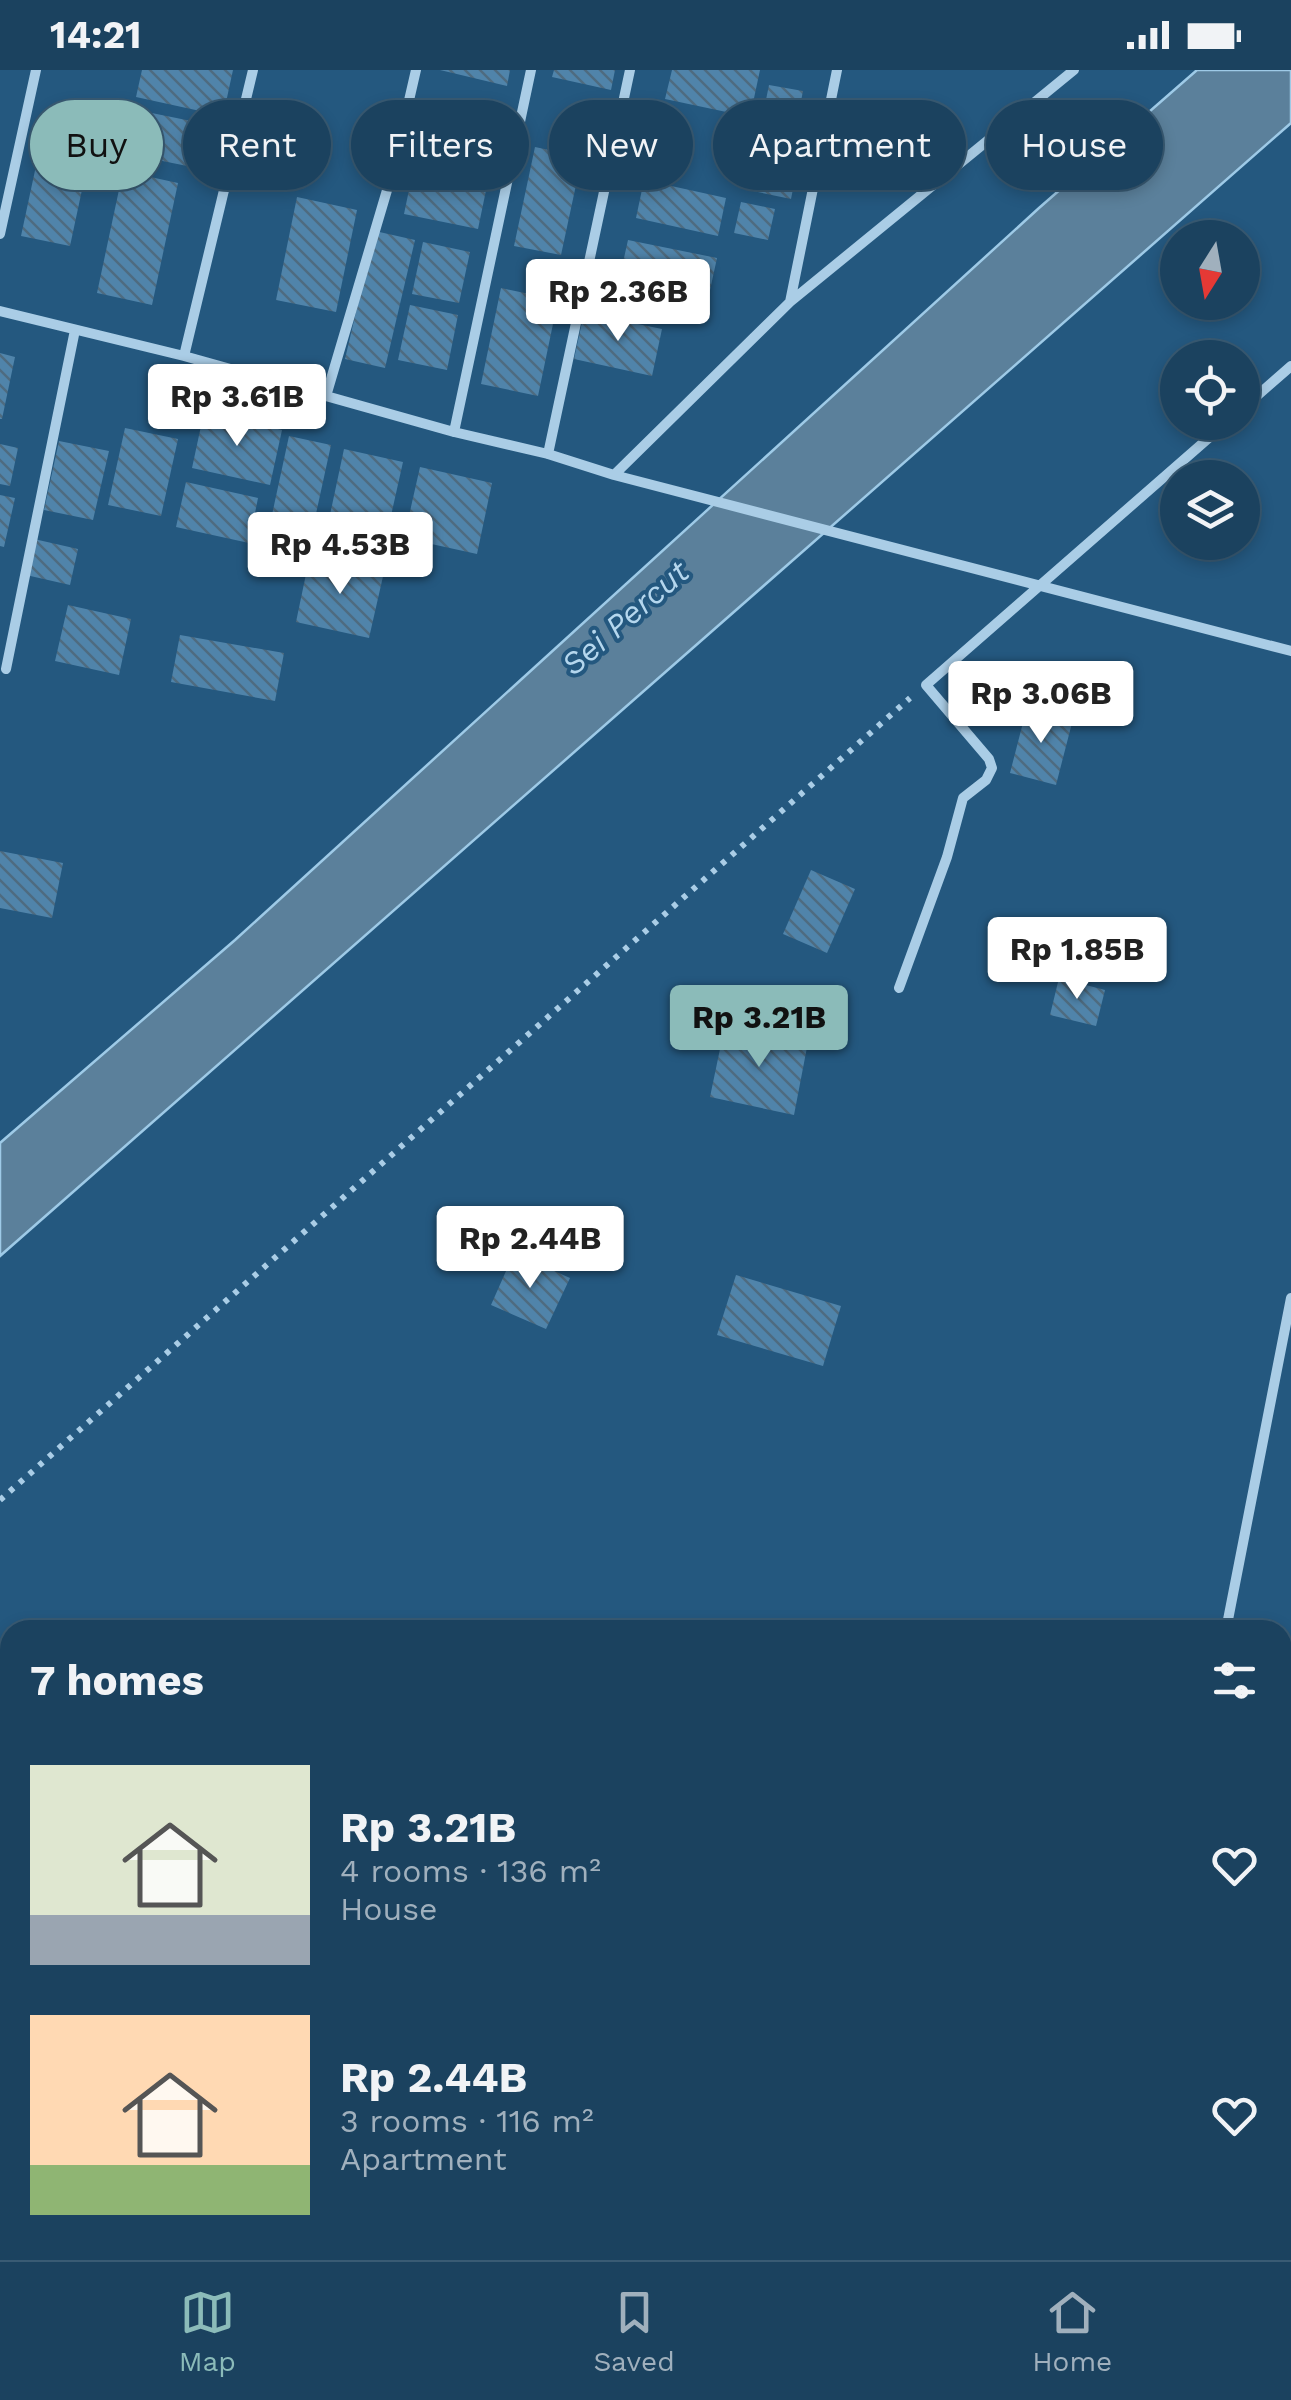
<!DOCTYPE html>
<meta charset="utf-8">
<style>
body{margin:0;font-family:"Work Sans",sans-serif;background:#244965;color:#f1f3f6;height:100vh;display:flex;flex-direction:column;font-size:38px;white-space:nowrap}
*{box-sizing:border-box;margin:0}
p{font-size:32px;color:#a0b0bd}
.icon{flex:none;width:55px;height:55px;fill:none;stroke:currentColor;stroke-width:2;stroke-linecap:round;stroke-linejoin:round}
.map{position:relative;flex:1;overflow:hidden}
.drawer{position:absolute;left:0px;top:1550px;width:1292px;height:640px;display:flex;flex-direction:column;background:#1b425f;border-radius:30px 30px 0 0;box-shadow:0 5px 15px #0003,0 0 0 2px #395b74}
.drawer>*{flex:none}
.banner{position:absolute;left:30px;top:30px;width:1232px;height:90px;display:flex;gap:20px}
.needle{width:65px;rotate:191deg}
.fabs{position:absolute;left:1160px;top:150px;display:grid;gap:20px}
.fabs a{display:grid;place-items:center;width:100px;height:100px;border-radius:50%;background:#1b425f;box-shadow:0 5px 15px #0003,0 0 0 2px #395b74;font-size:50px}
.price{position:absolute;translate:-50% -85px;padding:0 22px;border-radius:10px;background:#fff;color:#222;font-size:32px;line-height:65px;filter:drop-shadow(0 2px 5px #0008)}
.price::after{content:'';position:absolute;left:50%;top:60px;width:30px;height:22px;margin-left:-15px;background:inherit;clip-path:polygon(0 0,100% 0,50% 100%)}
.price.active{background:#8bbbb9;color:#111}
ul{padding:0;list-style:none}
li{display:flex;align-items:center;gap:30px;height:250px;padding:0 30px}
li span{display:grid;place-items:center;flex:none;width:280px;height:200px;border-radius:0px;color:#555}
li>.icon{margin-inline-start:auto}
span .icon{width:120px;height:120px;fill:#fffc;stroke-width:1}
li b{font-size:42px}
h2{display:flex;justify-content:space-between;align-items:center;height:120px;padding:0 30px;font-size:42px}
.pill{padding:0 35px;border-radius:45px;background:#1b425f;box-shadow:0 5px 15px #0003,0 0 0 2px #395b74;font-size:35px;line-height:90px}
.pill.active{background:#8bbbb9;color:#111}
.status{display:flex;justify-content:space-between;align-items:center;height:70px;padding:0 50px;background:#1b425f;direction:ltr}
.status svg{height:28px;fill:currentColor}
.tabs{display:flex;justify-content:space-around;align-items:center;height:140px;border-top:2px solid #395b74;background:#1b425f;font-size:28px;color:#a0b0bd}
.tabs a{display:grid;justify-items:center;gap:5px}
.tabs .active{color:#8bbbb9}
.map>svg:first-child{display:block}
.water{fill:#5b809b;stroke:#9ecae7;stroke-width:2.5}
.building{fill:url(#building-back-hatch)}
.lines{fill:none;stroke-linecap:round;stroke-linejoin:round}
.path{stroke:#aacde6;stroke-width:6;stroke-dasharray:5 8;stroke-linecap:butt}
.street{stroke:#aacde6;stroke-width:10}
.labels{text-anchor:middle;stroke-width:8;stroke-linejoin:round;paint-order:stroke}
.water-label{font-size:32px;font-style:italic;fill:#b5d7ee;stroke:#24587f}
</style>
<div class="status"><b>14:21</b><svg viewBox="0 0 49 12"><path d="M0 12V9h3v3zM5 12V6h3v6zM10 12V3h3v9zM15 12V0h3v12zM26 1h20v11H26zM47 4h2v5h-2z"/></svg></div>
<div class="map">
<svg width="1291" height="2190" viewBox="0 0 1291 2190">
<defs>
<pattern id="building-back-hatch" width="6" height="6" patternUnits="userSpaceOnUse" patternTransform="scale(2.5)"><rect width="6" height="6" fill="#5084aa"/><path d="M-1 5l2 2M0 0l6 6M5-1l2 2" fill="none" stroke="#4e6b80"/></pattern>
</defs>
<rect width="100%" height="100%" fill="#24587f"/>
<path class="water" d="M1197 0H1291V53L0 1186V1073L235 870 1039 138Z"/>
<path class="building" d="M142 0H233L223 46 136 27Z
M440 0H510L507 16Z
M554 0H615L611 20 552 7Z
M672 0H760L750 47 665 29Z
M769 15 803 21 791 81 757 74Z
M127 38 206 54 197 98 118 82Z
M46 49 95 59 70 176 21 166Z
M421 62 495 77 478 159 404 144Z
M535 77 582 87 561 185 514 176Z
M755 91 797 99 791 129 748 120Z
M123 101 178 113 152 235 97 223Z
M644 110 726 128 718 166 636 148Z
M297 127 357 140 336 242 276 230Z
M741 132 775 139 768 170 734 163Z
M375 161 415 170 385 298 345 289Z
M628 170 717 188 705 243 616 224Z
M423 172 470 182 459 233 412 224Z
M501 218 558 230 538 326 481 314Z
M410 235 458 245 447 300 398 290Z
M584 243 662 259 652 306 574 289Z
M0 283 15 287 2 349H0Z
M204 342 282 360 270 415 192 398Z
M125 358 178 369 161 446 108 435Z
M289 366 331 375 312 462 270 454Z
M59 371 109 381 93 450 44 440Z
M0 374 18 378 10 416 0 414Z
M344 379 403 392 382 486 324 473Z
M420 397 492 413 477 484 404 468Z
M186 412 258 428 249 473 176 457Z
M0 425 15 428 4 477 0 476Z
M34 469 78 479 70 515 26 505Z
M310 485 384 502 369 568 296 552Z
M68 535 131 549 119 605 55 591Z
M180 565 284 583 275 631 171 612Z
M1027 637 1073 649 1056 715 1010 703Z
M0 781 63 793 52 848 0 838Z
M811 800 855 819 827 883 783 864Z
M1059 908 1105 920 1096 956 1050 945Z
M725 955 808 972 794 1045 710 1027Z
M514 1183 570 1208 546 1259 491 1235Z
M736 1205 841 1236 823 1296 717 1265Z"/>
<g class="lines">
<path class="path" d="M0 1430 910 628"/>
<path class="street" d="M0 164 36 0
M790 232 837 0
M0 241 184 286 454 362 548 384 614 405 1291 581
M184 286 253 0
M326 326 393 100 416 0
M1242 339 1291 296
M454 362 531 0
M548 384 630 0
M614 405 790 232 1074 0
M6 599 75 260
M899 918 947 787 963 728 986 710 992 698 989 689 926 615 1227 352
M1226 1560 1291 1228
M1282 1650 1291 1643
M1282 1807 1291 1808
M1282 2013 1291 2015
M1104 2182 1141 2190"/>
</g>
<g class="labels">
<g class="water-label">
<text transform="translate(625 548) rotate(-41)" y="11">Sei Percut</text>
</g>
</g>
</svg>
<div class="fabs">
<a><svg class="needle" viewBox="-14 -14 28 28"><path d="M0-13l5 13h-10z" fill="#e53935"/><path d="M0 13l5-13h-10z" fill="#a0b0bd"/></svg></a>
<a><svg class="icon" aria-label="locate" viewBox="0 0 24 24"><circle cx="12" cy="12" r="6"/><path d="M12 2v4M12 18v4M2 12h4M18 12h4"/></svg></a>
<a><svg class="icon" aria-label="layers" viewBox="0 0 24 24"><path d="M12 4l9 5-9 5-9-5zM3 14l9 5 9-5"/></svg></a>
</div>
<b class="price" style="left:618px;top:274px">Rp 2.36B</b>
<b class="price" style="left:237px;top:379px">Rp 3.61B</b>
<b class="price" style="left:340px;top:527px">Rp 4.53B</b>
<b class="price" style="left:1041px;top:676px">Rp 3.06B</b>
<b class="price" style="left:1077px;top:932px">Rp 1.85B</b>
<b class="price active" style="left:759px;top:1000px">Rp 3.21B</b>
<b class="price" style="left:530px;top:1221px">Rp 2.44B</b>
<div class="banner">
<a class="pill active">Buy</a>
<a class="pill">Rent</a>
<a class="pill">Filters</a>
<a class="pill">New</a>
<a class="pill">Apartment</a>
<a class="pill">House</a>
</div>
<section class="drawer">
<h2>7 homes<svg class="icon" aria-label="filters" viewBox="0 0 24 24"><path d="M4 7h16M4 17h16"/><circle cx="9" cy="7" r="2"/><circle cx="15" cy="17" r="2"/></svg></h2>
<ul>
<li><span style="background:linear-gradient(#dfe7d0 75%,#9aa5b1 0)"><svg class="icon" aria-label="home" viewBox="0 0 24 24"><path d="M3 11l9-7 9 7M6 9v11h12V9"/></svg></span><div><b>Rp 3.21B</b><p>4 rooms · 136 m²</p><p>House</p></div><svg class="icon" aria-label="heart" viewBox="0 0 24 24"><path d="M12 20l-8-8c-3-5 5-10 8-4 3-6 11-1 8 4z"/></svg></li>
<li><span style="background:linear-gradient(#ffd9b3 75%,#8fb573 0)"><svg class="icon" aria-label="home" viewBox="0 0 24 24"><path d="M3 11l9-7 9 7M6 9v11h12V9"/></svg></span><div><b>Rp 2.44B</b><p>3 rooms · 116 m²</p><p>Apartment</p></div><svg class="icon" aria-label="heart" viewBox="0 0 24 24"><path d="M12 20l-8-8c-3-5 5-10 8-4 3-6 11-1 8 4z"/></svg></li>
</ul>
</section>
</div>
<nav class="tabs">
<a class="active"><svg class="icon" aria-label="map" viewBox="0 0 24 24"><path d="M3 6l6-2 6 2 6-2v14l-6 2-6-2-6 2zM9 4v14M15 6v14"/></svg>Map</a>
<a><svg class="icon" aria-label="saved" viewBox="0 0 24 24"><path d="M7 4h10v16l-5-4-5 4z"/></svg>Saved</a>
<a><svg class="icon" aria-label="home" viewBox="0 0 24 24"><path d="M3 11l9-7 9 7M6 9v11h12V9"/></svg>Home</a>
</nav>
